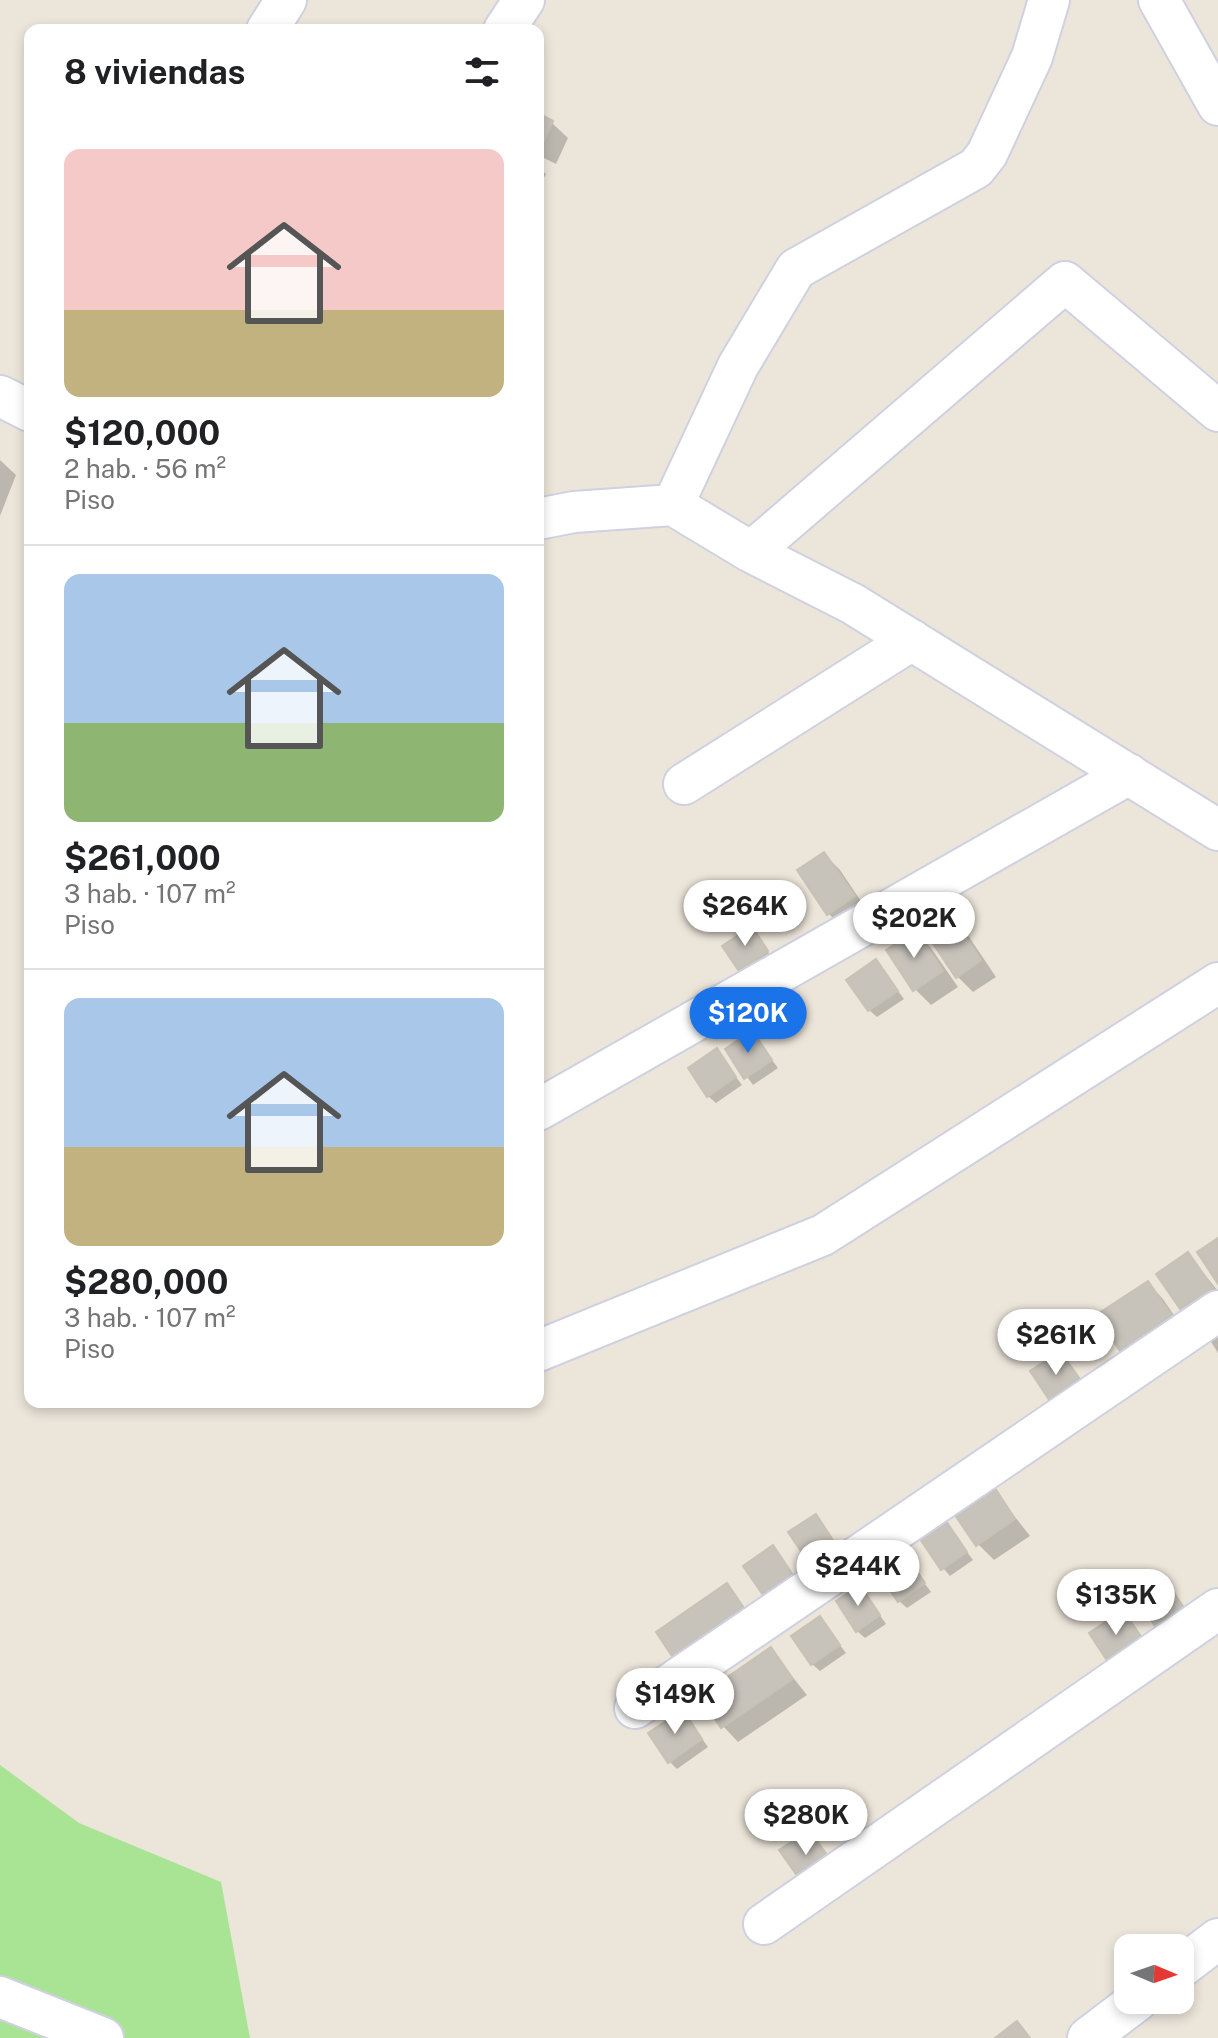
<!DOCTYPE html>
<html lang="es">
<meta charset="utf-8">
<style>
body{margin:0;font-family:"Public Sans",sans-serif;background:#f2f2f2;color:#202124;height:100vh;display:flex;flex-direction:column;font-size:30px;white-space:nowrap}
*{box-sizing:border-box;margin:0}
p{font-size:26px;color:#757577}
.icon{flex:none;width:44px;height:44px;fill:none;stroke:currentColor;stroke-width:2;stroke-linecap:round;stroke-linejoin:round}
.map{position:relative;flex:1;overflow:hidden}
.panel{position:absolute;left:24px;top:24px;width:520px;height:1384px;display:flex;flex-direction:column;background:#fff;border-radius:16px;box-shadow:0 4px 12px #0003}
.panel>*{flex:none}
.needle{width:52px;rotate:92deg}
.fabs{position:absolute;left:1114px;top:1934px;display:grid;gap:16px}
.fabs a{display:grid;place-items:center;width:80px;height:80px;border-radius:16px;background:#fff;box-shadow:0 4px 12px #0003;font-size:40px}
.price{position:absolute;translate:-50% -68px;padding:0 18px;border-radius:28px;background:#fff;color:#222;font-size:26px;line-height:52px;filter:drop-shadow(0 2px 4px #0008)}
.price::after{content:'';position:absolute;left:50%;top:48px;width:24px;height:18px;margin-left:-12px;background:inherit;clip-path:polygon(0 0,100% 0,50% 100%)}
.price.on{background:#1a73e8;color:#fff}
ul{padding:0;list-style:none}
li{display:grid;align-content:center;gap:16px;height:424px;padding:0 40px}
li+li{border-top:2px solid #e0e0e0}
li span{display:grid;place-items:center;height:248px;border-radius:16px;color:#555}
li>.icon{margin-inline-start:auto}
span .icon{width:144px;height:144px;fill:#fffc;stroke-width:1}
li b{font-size:34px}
h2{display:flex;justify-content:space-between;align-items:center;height:96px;padding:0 40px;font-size:34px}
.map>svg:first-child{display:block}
.green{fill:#a9e494}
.shadow{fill:#0003}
.building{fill:#c7c2ba;stroke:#c7c2b4;stroke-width:2}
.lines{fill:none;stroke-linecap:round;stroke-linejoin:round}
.street-casing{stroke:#cfd1e2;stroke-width:44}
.street{stroke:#fff;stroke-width:40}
</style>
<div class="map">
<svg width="1218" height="2038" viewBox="0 0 1218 2038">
<rect width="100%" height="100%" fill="#ece5da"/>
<path class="green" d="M0 1765 79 1823 221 1882 250 2038H0Z"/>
<path class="shadow" d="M538 116 552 123 568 138 556 164 538 155Z
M538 167 546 174 538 187Z
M0 460 16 475 0 516Z
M30 531V550L24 544Z
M824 854 840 870 869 913 845 930 829 914 800 870Z
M951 918 967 934 996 977 973 992 957 976Z
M751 929 774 960 748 977 725 947Z
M915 932 931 948 958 987 931 1005 915 989Z
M876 962 904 999 877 1017 869 1010Z
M752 1033 778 1068 753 1085 727 1050Z
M717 1051 742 1085 716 1103 708 1096Z
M1188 1254 1218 1291V1310L1198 1324 1159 1274Z
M1148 1283 1163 1299 1186 1333 1138 1365 1122 1350Z
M1218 1330V1353L1208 1337Z
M994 1490 1030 1536 994 1560 978 1544Z
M946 1524 973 1560 950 1576 943 1568Z
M903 1554 931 1592 907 1608 899 1601Z
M860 1587 886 1624 865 1638 857 1631Z
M1123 1612 1159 1658 1127 1680Z
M820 1619 846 1653 820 1671 812 1664Z
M771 1650 807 1695 738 1742 723 1726Z
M683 1712 708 1747 677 1769 670 1762Z"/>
<path class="building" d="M538 113 553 121 540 149 538 148Z
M824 852 855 896 827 915 797 870Z
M951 915 981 960 956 978 926 933Z
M752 926 768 951 739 971 722 946Z
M916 930 943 971 913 991 886 950Z
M876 959 898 991 868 1011 846 980Z
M752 1030 772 1060 744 1079 725 1049Z
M717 1048 736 1077 707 1097 688 1068Z
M1218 1238V1284L1197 1252Z
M1188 1252 1213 1288 1180 1309 1156 1274Z
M1148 1281 1172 1316 1120 1351 1096 1315Z
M1060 1351 1082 1382 1052 1404 1030 1371Z
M995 1488 1015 1519 976 1546 955 1515Z
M816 1514 840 1551 813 1569 788 1532Z
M946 1521 967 1552 941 1570 920 1539Z
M773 1545 795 1578 765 1598 743 1566Z
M903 1551 925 1583 898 1602 876 1570Z
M1165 1579 1186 1611 1158 1631 1137 1598Z
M727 1583 748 1614 676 1662 656 1632Z
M860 1585 880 1615 856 1632 836 1601Z
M1123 1610 1144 1641 1110 1665 1089 1633Z
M820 1616 840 1645 811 1665 791 1636Z
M771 1647 793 1679 721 1728 700 1696Z
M683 1710 702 1739 668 1763 648 1733Z
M809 1830 833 1863 803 1884 779 1850Z
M1017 2021 1030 2038H995Z"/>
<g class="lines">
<defs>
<path id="street" d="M1159 0 1218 105
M267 30 286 0
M504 30 524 0
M0 396 30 411
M673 505 751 552 853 604 1218 830
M538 519 574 512 673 505 738 366 796 269 976 168 987 154 1032 57 1049 0
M751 552 1065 282 1218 411
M684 784 912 640
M538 1110 1129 774
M538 1351 823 1235 1218 983
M635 1708 1218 1311
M764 1924 1218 1609
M1180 1968 1218 1939
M0 1997 103 2038
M1088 2038 1138 2000"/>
</defs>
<use href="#street" class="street-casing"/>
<use href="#street" class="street"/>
</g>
</svg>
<div class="fabs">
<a><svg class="needle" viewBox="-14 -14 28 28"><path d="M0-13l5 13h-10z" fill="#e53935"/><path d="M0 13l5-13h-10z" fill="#757577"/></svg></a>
</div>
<b class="price" style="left:745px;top:948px">$264K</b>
<b class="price" style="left:914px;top:960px">$202K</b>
<b class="price on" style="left:748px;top:1055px">$120K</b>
<b class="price" style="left:1056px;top:1377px">$261K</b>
<b class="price" style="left:858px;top:1608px">$244K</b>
<b class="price" style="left:1116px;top:1637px">$135K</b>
<b class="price" style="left:675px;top:1736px">$149K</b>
<b class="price" style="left:806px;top:1857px">$280K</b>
<section class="panel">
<h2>8 viviendas<svg class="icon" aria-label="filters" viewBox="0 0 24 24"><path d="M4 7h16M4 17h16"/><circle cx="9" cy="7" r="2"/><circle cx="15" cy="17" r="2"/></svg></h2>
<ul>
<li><span style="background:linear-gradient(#f6c9c9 65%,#c2b280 0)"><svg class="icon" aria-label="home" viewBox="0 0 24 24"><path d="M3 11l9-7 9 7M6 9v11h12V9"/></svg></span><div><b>$120,000</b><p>2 hab. · 56 m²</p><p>Piso</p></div></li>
<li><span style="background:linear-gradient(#a9c7e8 60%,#8fb573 0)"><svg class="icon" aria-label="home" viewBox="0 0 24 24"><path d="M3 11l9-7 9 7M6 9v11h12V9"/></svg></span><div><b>$261,000</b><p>3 hab. · 107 m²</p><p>Piso</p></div></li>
<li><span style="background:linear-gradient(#a9c7e8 60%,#c2b280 0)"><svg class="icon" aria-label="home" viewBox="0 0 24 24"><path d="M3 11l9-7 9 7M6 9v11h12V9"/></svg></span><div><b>$280,000</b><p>3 hab. · 107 m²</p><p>Piso</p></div></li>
</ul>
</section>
</div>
